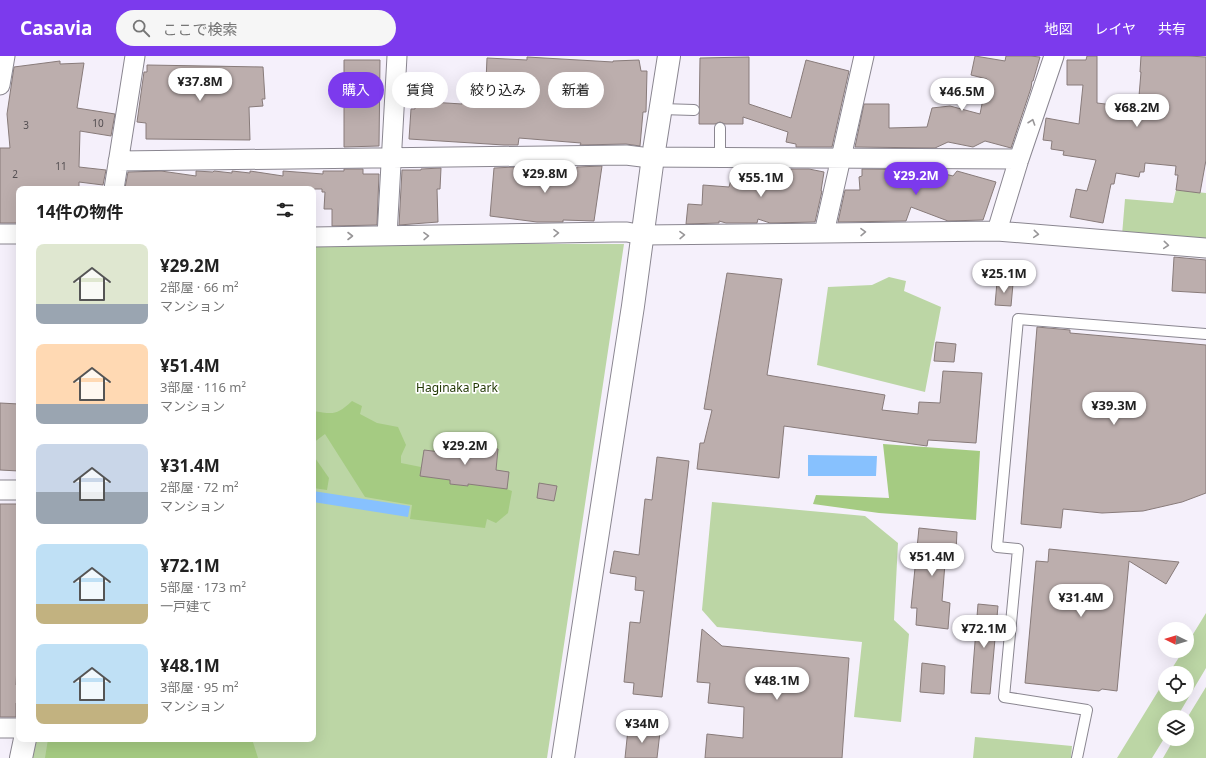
<!DOCTYPE html>
<html lang="ja">
<meta charset="utf-8">
<style>
body{margin:0;font-family:"Noto Sans","Noto Sans JP",sans-serif;background:#f6f6f6;color:#222;height:100vh;display:flex;flex-direction:column;font-size:15px;white-space:nowrap}
*{box-sizing:border-box;margin:0}
p{font-size:13px;color:#767676}
.icon{flex:none;width:22px;height:22px;fill:none;stroke:currentColor;stroke-width:2;stroke-linecap:round;stroke-linejoin:round}
.map{position:relative;flex:1;overflow:hidden}
.side{position:absolute;left:16px;top:130px;width:300px;height:556px;display:flex;flex-direction:column;background:#fff;border-radius:8px;box-shadow:0 4px 16px #0002}
.side>*{flex:none}
.top-card{position:absolute;left:328px;top:16px;width:380px;height:36px;display:flex;gap:8px}
.needle{width:26px;rotate:275deg}
.buttons{position:absolute;left:1158px;top:566px;display:grid;gap:8px}
.buttons a{display:grid;place-items:center;width:36px;height:36px;border-radius:50%;background:#fff;box-shadow:0 4px 16px #0002;font-size:20px}
.price{position:absolute;translate:-50% -34px;padding:0 9px;border-radius:14px;background:#fff;color:#222;font-size:13px;line-height:26px;filter:drop-shadow(0 1px 2px #0008)}
.price::after{content:'';position:absolute;left:50%;top:24px;width:12px;height:9px;margin-left:-6px;background:inherit;clip-path:polygon(0 0,100% 0,50% 100%)}
.price.selected{background:#7c3aed;color:#fff}
ul{padding:0;list-style:none}
li{display:flex;align-items:center;gap:12px;height:100px;padding:0 20px}
li span{display:grid;place-items:center;flex:none;width:112px;height:80px;border-radius:8px;color:#555}
li>.icon{margin-inline-start:auto}
span .icon{width:48px;height:48px;fill:#fffc;stroke-width:1}
li b{font-size:17px}
h2{display:flex;justify-content:space-between;align-items:center;height:48px;padding:0 20px;font-size:17px}
.tag{padding:0 14px;border-radius:18px;background:#fff;box-shadow:0 4px 16px #0002;font-size:14px;line-height:36px}
.tag.selected{background:#7c3aed;color:#fff}
header{display:flex;align-items:center;gap:24px;box-sizing:border-box;height:56px;padding:0 20px;background:#7c3aed;color:#fff}
header strong{font-size:19px}
nav{display:flex;gap:22px;margin-inline-start:auto;font-size:14px}
.search{width:280px;height:36px;background:#f6f6f6;display:flex;align-items:center;gap:10px;box-sizing:border-box;padding:0 14px;border-radius:22px;color:#767676;font-size:15px}
.map>svg:first-child{display:block}
.green{fill:#bcd6a5}
.forest{fill:#a5cb82}
.water{fill:#87c1fe}
.building{fill:#bcaead;stroke:#887b7a}
.lines{fill:none;stroke-linecap:round;stroke-linejoin:round}
.lane-casing{stroke:#8a8690;stroke-width:12}
.street-casing{stroke:#8a8690;stroke-width:21}
.secondary-casing{stroke:#8a8690;stroke-width:24}
.lane{stroke:#fff;stroke-width:10}
.street{stroke:#fff;stroke-width:19}
.secondary{stroke:#fff;stroke-width:22}
.oneway{stroke:#989698}
.labels{text-anchor:middle;stroke-width:3.5;stroke-linejoin:round;paint-order:stroke}
.number-label{font-size:10px;fill:#534e51}
.park-label{font-size:12px;fill:#1f3600;stroke:#fff}
</style>
<header>
<strong>Casavia</strong>
<div class="search"><svg class="icon" aria-label="search" viewBox="0 0 24 24"><circle cx="10" cy="10" r="6"/><path d="M15 15l6 6"/></svg>ここで検索</div>
<nav><a>地図</a><a>レイヤ</a><a>共有</a></nav>
</header>
<div class="map">
<svg width="1206" height="702" viewBox="0 0 1206 702">
<rect width="100%" height="100%" fill="#f5f0fb"/>
<path class="green" d="M1176 134 1206 137V186L1122 179 1125 143 1173 147Z
M313 187 624 188 547 702H32L35 683H313Z
M889 221 906 225 904 235 941 251 925 336 817 309 828 231 872 229Z
M712 446 865 460 898 487 894 564 909 578 901 666 854 661 862 586 717 571 702 554Z
M1206 557V612L1177 661H1165V681L1152 702H1117L1165 624V639H1187V617H1169L1183 595H1187V588Z
M1206 631V702H1163L1174 683H1187V662Z
M975 681 1072 690 1071 702H973Z"/>
<path class="forest" d="M352 345 362 350 360 358 377 367 398 371 406 389 401 400V407L421 411 420 420 450 424V428L468 430V428L507 433 512 435 508 457 496 467 487 463 485 472 410 463 412 449 365 441 325 378 313 387V355C333 358 336 360 352 345Z
M883 388 980 395 976 464 879 457 813 448 816 439 889 442Z
M313 399 329 422 327 434 313 432Z
M48 683H252L258 702H45Z"/>
<path class="water" d="M808 399 877 400 876 420H808Z
M313 435 410 450 408 461 313 446Z"/>
<path class="building" d="M975 0 1005 5 1006 0H1030L1040 1 1033 25H1032L1031 32 1011 92 985 85 973 91 948 86 935 92 855 91 864 48H889V72L927 71 932 52 950 50 980 58 987 23 971 19Z
M1087 0H1097V47L1138 52 1141 16H1140L1141 0H1188L1206 1V104L1200 137 1176 134 1178 119H1175L1176 110 1145 107 1144 116H1140L1139 121 1116 117 1114 128H1111L1103 167 1070 161 1076 133 1087 135 1096 104 1063 99 1064 95 1051 93 1052 85 1043 84 1046 62 1079 68 1083 29H1067V4H1086Z
M527 1 613 6V5L639 4 641 15H647L646 56H643L640 90 626 88 580 89 581 87 519 82 518 89H504L409 83 411 53H415V45L462 48V46L485 48 487 2 527 4Z
M749 1V48L791 62 806 4 849 15 832 91H796V88L786 86 788 76 743 61V68H725L720 66 715 68H699L700 2Z
M344 4H380L379 90 344 91Z
M60 5V8L84 7 77 52 115 58 111 80 80 75 79 111 106 114 103 129 79 126V133H19V167H0V92H10L7 58 14 11Z
M147 9 263 11 265 43H262L263 50 249 51 250 84 146 83V67L137 66 144 16H147Z
M602 110 594 165 563 164V166H537L490 160 494 112 516 111 576 116 577 111Z
M441 112 440 133H437L438 166 399 169 402 114H421V113Z
M344 113H363V118H379L377 169 332 170V153H324L325 136H322V133H129L125 132 128 116 161 115 196 120V115L213 116 214 115 232 117V115L250 117V115L283 120V115L323 118V115H344Z
M734 113 747 116 757 113 769 116 779 113 790 115 791 113H809L824 116 821 135H822L815 166 770 167 758 163 757 167H726L719 165V167L686 168 688 148 702 149 703 129 729 131Z
M862 113 929 114 953 120 957 115 996 126 983 164 948 165 911 151 906 165 838 166 845 134H860L859 121 862 120Z
M1174 201 1206 204V237L1172 235Z
M727 217 782 223 767 319 885 339 882 354 918 358 919 346 940 347 943 315 982 317 976 387 928 384 927 390 784 370 779 422 697 413 700 387H704L712 354 704 353Z
M997 226 1013 228 1011 250 995 249Z
M1037 271 1070 274V277L1206 289V437L1182 446 1143 455 1102 457 1063 453 1061 472 1021 468Z
M936 286 956 288 954 306 934 305Z
M0 347 19 348V415L0 414Z
M451 387 498 393 496 414 509 416 507 433 468 428V430L450 428V424L420 420 424 394 449 397Z
M657 401 689 405 662 641 633 638 634 627 624 626 630 566 640 567 644 535 635 534 636 521 610 517 614 495 639 499 645 443 652 444Z
M539 427 557 430 554 445 537 442Z
M0 448H19V573L16 629H19V647H16V661H0Z
M919 472 957 476 956 496 946 495 942 545 950 547 948 573 916 569 917 552H911Z
M1049 493 1179 506 1166 528 1129 505 1117 635 1102 633 1099 635 1025 627 1036 505 1048 506Z
M978 548 998 550 990 638 971 637Z
M702 573 722 590 849 602 842 702H705L707 678 743 682 744 651 708 647 710 627 697 626Z
M922 607 945 610 944 638 920 636Z
M628 673 660 676 657 702H625Z"/>
<g class="lines">
<defs>
<path id="lane" d="M661 53 694 54
M720 72V101
M1077 702 1087 654 1004 641 1018 493 997 491 1018 263 1206 278"/>
<path id="street" d="M0 29 5 0
M118 105 626 99 642 101 1019 103
M114 133 135 0
M997 175 1019 103 1054 0
M824 177 864 0
M0 178H19
M387 180 397 0
M313 181 613 176H627L643 179 997 175 1206 192
M0 434H19
M0 672H19"/>
<path id="secondary" d="M21 702 25 683
M563 702 633 250 653 101 669 0"/>
</defs>
<use href="#lane" class="lane-casing"/>
<use href="#street" class="street-casing"/>
<use href="#secondary" class="secondary-casing"/>
<use href="#lane" class="lane"/>
<use href="#street" class="street"/>
<use href="#secondary" class="secondary"/>
</g>
<defs><path id="oneway-chevron" d="M-2-3.5L2.5 0L-2 3.5" fill="none" stroke-width="1.6" stroke-linecap="round" stroke-linejoin="round"/></defs>
<g class="oneway">
<use href="#oneway-chevron" transform="translate(1032 66) rotate(-71)"/>
<use href="#oneway-chevron" transform="translate(863 176) rotate(-1)"/>
<use href="#oneway-chevron" transform="translate(556 177) rotate(-1)"/>
<use href="#oneway-chevron" transform="translate(1036 178) rotate(5)"/>
<use href="#oneway-chevron" transform="translate(682 179) rotate(-1)"/>
<use href="#oneway-chevron" transform="translate(350 180)"/>
<use href="#oneway-chevron" transform="translate(426 180) rotate(-1)"/>
<use href="#oneway-chevron" transform="translate(1166 189) rotate(5)"/>
</g>
<g class="labels">
<g class="number-label">
<text x="98" y="71">10</text>
<text x="26" y="73">3</text>
<text x="61" y="114">11</text>
<text x="15" y="122">2</text>
</g>
<g class="park-label">
<text x="457" y="336">Haginaka Park</text>
</g>
</g>
</svg>
<div class="buttons">
<a><svg class="needle" viewBox="-14 -14 28 28"><path d="M0-13l5 13h-10z" fill="#e53935"/><path d="M0 13l5-13h-10z" fill="#767676"/></svg></a>
<a><svg class="icon" aria-label="locate" viewBox="0 0 24 24"><circle cx="12" cy="12" r="6"/><path d="M12 2v4M12 18v4M2 12h4M18 12h4"/></svg></a>
<a><svg class="icon" aria-label="layers" viewBox="0 0 24 24"><path d="M12 4l9 5-9 5-9-5zM3 14l9 5 9-5"/></svg></a>
</div>
<b class="price" style="left:200px;top:46px">¥37.8M</b>
<b class="price" style="left:962px;top:56px">¥46.5M</b>
<b class="price" style="left:1137px;top:72px">¥68.2M</b>
<b class="price" style="left:545px;top:138px">¥29.8M</b>
<b class="price selected" style="left:916px;top:140px">¥29.2M</b>
<b class="price" style="left:761px;top:142px">¥55.1M</b>
<b class="price" style="left:1004px;top:238px">¥25.1M</b>
<b class="price" style="left:1114px;top:370px">¥39.3M</b>
<b class="price" style="left:465px;top:410px">¥29.2M</b>
<b class="price" style="left:932px;top:521px">¥51.4M</b>
<b class="price" style="left:1081px;top:562px">¥31.4M</b>
<b class="price" style="left:984px;top:593px">¥72.1M</b>
<b class="price" style="left:777px;top:645px">¥48.1M</b>
<b class="price" style="left:642px;top:688px">¥34M</b>
<div class="top-card">
<a class="tag selected">購入</a>
<a class="tag">賃貸</a>
<a class="tag">絞り込み</a>
<a class="tag">新着</a>
</div>
<section class="side">
<h2>14件の物件<svg class="icon" aria-label="filters" viewBox="0 0 24 24"><path d="M4 7h16M4 17h16"/><circle cx="9" cy="7" r="2"/><circle cx="15" cy="17" r="2"/></svg></h2>
<ul>
<li><span style="background:linear-gradient(#dfe7d0 75%,#9aa5b1 0)"><svg class="icon" aria-label="home" viewBox="0 0 24 24"><path d="M3 11l9-7 9 7M6 9v11h12V9"/></svg></span><div><b>¥29.2M</b><p>2部屋 · 66 m²</p><p>マンション</p></div></li>
<li><span style="background:linear-gradient(#ffd9b3 75%,#9aa5b1 0)"><svg class="icon" aria-label="home" viewBox="0 0 24 24"><path d="M3 11l9-7 9 7M6 9v11h12V9"/></svg></span><div><b>¥51.4M</b><p>3部屋 · 116 m²</p><p>マンション</p></div></li>
<li><span style="background:linear-gradient(#c9d6e8 60%,#9aa5b1 0)"><svg class="icon" aria-label="home" viewBox="0 0 24 24"><path d="M3 11l9-7 9 7M6 9v11h12V9"/></svg></span><div><b>¥31.4M</b><p>2部屋 · 72 m²</p><p>マンション</p></div></li>
<li><span style="background:linear-gradient(#bfe0f5 75%,#c2b280 0)"><svg class="icon" aria-label="home" viewBox="0 0 24 24"><path d="M3 11l9-7 9 7M6 9v11h12V9"/></svg></span><div><b>¥72.1M</b><p>5部屋 · 173 m²</p><p>一戸建て</p></div></li>
<li><span style="background:linear-gradient(#bfe0f5 75%,#c2b280 0)"><svg class="icon" aria-label="home" viewBox="0 0 24 24"><path d="M3 11l9-7 9 7M6 9v11h12V9"/></svg></span><div><b>¥48.1M</b><p>3部屋 · 95 m²</p><p>マンション</p></div></li>
</ul>
</section>
</div>
